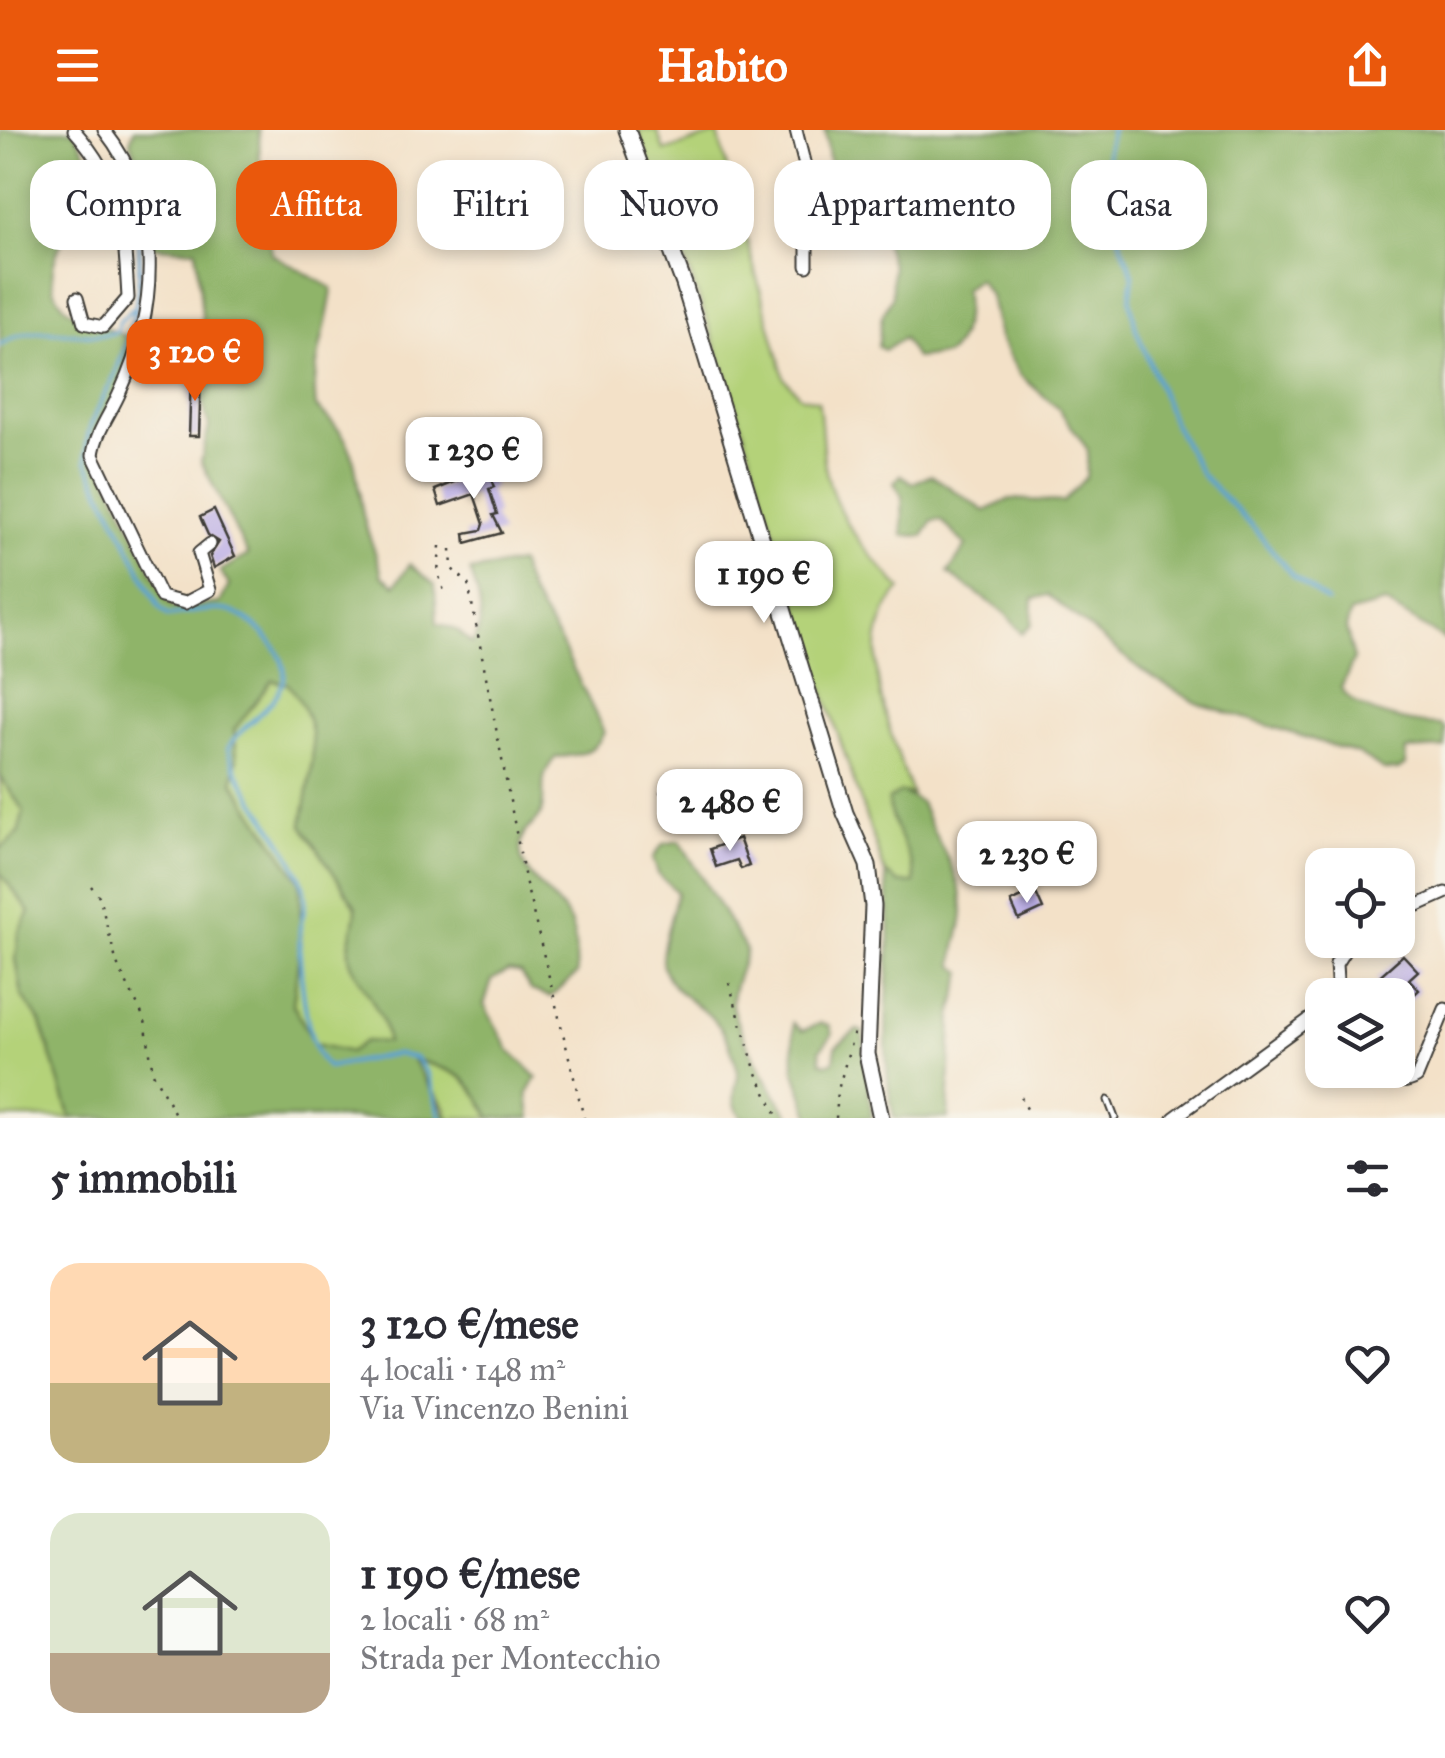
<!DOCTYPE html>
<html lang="it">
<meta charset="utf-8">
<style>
body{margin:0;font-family:"IM FELL Great Primer",serif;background:#f2f2f3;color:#2b2b33;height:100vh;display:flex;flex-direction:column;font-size:38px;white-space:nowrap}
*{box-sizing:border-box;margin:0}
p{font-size:32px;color:#7c7c81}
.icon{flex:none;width:55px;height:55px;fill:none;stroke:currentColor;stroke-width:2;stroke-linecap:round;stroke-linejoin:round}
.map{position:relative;height:988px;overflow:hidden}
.panel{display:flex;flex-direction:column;background:#fff;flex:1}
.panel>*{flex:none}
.banner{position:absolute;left:30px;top:30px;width:1385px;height:90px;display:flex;gap:20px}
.fabs{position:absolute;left:1305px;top:718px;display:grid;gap:20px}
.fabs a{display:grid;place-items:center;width:110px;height:110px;border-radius:20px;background:#fff;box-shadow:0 5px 15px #0003;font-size:50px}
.price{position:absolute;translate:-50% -85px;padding:0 22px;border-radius:20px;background:#fff;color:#222;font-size:32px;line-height:65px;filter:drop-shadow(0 2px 5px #0008)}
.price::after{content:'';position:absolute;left:50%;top:60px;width:30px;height:22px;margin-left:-15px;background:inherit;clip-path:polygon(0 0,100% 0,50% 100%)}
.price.current{background:#ea580c;color:#fff}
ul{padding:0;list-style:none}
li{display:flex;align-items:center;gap:30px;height:250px;padding:0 50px}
li span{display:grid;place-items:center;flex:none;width:280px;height:200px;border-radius:30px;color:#555}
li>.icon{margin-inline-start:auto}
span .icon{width:120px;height:120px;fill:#fffc;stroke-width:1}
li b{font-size:42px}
h2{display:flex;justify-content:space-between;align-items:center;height:120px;padding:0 50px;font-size:42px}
.tag{padding:0 35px;border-radius:30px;background:#fff;box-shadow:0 5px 15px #0003;font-size:35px;line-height:90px}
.tag.current{background:#ea580c;color:#fff}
header{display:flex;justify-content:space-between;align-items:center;height:130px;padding:0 50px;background:#ea580c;color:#fff;font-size:45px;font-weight:700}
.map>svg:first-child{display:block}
.green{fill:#b4d279;stroke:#68774a;stroke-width:2.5}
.forest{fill:#8fb469;stroke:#566842;stroke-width:2.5;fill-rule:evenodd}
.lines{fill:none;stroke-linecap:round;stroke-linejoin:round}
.stream{stroke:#5ba3d2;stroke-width:4}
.building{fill:#bbaee6}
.lane-casing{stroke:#3c3a36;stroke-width:9}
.street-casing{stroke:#3c3a36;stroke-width:15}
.secondary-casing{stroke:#3c3a36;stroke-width:19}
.path{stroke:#3c3a36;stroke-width:2.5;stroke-dasharray:2.5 8;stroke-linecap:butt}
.lane{stroke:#fff;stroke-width:5}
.street{stroke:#fff;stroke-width:11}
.secondary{stroke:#fff;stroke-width:15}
</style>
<header><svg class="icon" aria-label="menu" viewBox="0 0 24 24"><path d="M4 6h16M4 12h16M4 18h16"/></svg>Habito<svg class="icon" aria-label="share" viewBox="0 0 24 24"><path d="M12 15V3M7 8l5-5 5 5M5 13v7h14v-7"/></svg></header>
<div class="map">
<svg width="1445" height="988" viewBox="0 0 1445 988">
<rect width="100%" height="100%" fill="#f7f3e8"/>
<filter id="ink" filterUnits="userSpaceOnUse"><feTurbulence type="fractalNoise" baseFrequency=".01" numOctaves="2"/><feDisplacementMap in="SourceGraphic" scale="20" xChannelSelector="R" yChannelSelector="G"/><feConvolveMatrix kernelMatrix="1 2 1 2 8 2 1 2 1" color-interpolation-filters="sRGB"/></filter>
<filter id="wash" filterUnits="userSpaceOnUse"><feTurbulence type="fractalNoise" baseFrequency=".0048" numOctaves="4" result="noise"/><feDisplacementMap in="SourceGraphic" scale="40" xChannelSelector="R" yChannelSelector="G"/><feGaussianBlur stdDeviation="2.25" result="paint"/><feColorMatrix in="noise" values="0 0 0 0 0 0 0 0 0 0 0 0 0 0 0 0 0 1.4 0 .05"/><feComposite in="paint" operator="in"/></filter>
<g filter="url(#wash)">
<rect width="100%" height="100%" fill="#f3e1c8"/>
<path class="green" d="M638 0H657L664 21 718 4 784 248 800 266 818 271C823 294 821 319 826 341 837 391 868 423 901 459 850 514 891 603 912 665L901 662 888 670C891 701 914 723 915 754L899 753 885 743 820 551 727 247Z
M272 550 288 554C327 600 310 643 302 695L356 777C357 796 344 816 351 833 362 859 386 884 388 912L350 922 315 914 293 874 301 807 299 751 233 651 237 628 234 600Z
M0 646 24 681 18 704 0 719Z
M0 743 30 782 19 803 16 829 22 865 41 893 71 988H0Z
M410 928C458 944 465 940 491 988H448L446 978Z"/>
<path class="forest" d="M0 0H74C80 12 92 30 91 43 89 84 23 139 68 179 77 187 123 204 138 212L96 323 166 470 174 478 220 473 229 455 220 441 248 425 201 331 209 296 197 253 202 186 196 120 150 116C171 81 141 43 130 11L134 0H259L261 61 272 124 332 158C328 200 310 235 316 277 358 313 353 328 362 379 365 402 378 423 382 446L395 455 410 434 435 455 437 493 457 500 472 514C487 493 479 464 470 441L519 433 530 463 561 513 604 602C596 623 577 626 556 627 534 651 549 662 540 686 537 693 527 697 524 704 506 745 562 764 572 797 576 811 576 829 577 844L550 867 531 860 520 843 508 841 492 850 484 875 510 921 537 947 528 963 531 988H491C464 939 461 945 412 928L448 988H71L41 893 22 865 16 829 19 803 30 782 0 743V719L18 704 24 681 0 646ZM272 550 288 554C327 600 310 644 302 695L356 777C357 796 344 816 351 833 362 859 386 884 387 912L365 911 350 922 315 914 293 875 301 807 300 751 233 652 237 628 234 600Z
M825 0H1445V510L1385 473 1351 482 1346 498 1354 529 1341 558C1356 584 1412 594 1440 595L1445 598V618L1406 620 1405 635 1398 640H1384L1358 624 1197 573 1141 540 1048 465 1033 469 1032 494 1022 503 1005 483 948 443 966 416 941 390 933 391 923 406 903 405 902 366 894 353 901 345 913 353 931 345 985 381 1010 369 1063 372 1086 347 1088 320 1059 279 1020 245 999 208 990 166 978 149 964 159C968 181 964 212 946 225L915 228 903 208 885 220 878 217 882 186 892 167V138L878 89 830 36Z
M901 662 921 673C933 708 963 744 963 782 963 799 953 815 954 836L963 842 952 884 948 988H894C875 907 898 825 885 743L899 753H915C914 723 891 701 888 670Z
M680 711 746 820C743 837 731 857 732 874 735 900 775 965 791 988H742C730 971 735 963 738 945 739 939 732 924 730 916 714 873 676 874 663 837 658 824 674 780 677 762L658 744 653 728 663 714Z
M793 893 802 901 821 893 830 896 832 905 820 920 821 932 827 934 834 931 836 916 857 900 863 902 872 988H811L794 939Z"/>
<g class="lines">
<path class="stream" d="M1112 0 1107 20 1109 58 1119 108 1133 145 1130 170 1136 199 1172 290 1201 344 1255 399 1291 444 1327 472
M124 44C148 108 143 176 117 239 104 273 82 295 87 332L159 477 168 486C185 484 205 478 223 480 249 482 293 525 283 552 275 578 241 594 228 619 241 665 304 726 305 768 306 778 301 789 300 799 298 829 305 921 328 937L396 924 416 928 428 945 441 988
M0 215C40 187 77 213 117 202L120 191 135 177"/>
</g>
<g id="blocks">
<path class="building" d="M191 242H201L199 306H189Z
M487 339 494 357 489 359 497 384 493 385 502 403 466 413 465 403 482 400 484 394 474 364 440 376 435 360Z
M214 380 235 426 214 438 210 426 219 412 208 405 200 387Z
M739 708 749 736 741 739 737 730 716 737 710 719Z
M1035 761 1043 779 1019 790 1011 772Z
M1403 825 1418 841 1409 849 1419 860 1398 880V865H1390L1376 849Z"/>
</g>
</g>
<g filter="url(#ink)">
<use href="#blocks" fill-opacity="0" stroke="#3c3a36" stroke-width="2.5"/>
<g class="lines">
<defs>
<path id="lane" d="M1108 970 1115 988"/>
<path id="street" d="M74 0C123 55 124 97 128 168L103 197 84 193 77 168
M104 0C164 76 159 178 120 262 111 283 96 301 93 325L161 467 185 473 210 460 199 423 210 414
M796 0 807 44V136
M1398 784 1445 763
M1338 865 1336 834 1351 810
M1373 940C1388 949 1401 957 1417 947L1445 879
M1174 988 1322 880"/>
<path id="secondary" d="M627 0 684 154 845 683 868 735 873 776 867 924 881 988"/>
</defs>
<use href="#lane" class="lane-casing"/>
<use href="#street" class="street-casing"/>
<use href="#secondary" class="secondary-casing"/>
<path class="path" d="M440 416 438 443 445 464
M451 419 452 439 468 453 526 754 584 988
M659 663 689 652
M91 756 99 766 117 834 145 890 153 943 177 988
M729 853 755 939 778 988
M1021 967 1027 979
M836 988 838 960 854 902"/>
<use href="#lane" class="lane"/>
<use href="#street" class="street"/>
<use href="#secondary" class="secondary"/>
</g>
</g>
</svg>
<div class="fabs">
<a><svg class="icon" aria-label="locate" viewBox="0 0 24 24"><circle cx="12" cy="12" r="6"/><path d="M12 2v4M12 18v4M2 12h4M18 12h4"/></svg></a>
<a><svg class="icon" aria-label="layers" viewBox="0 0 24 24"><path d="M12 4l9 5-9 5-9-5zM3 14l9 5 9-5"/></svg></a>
</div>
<b class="price current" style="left:195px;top:274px">3 120 €</b>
<b class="price" style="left:474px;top:372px">1 230 €</b>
<b class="price" style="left:764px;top:496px">1 190 €</b>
<b class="price" style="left:730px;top:724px">2 480 €</b>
<b class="price" style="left:1027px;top:776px">2 230 €</b>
<div class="banner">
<a class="tag">Compra</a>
<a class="tag current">Affitta</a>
<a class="tag">Filtri</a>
<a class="tag">Nuovo</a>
<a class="tag">Appartamento</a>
<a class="tag">Casa</a>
</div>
</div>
<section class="panel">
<h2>5 immobili<svg class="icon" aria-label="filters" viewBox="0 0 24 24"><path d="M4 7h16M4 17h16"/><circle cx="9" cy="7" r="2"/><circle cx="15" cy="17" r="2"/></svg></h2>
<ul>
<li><span style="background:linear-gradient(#ffd9b3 60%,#c2b280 0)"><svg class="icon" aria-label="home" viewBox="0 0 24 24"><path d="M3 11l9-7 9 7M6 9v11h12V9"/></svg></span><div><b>3 120 €/mese</b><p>4 locali · 148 m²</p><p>Via Vincenzo Benini</p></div><svg class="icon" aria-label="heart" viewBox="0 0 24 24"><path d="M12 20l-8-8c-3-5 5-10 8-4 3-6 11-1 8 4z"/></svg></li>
<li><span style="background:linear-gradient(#dfe7d0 70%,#b9a48a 0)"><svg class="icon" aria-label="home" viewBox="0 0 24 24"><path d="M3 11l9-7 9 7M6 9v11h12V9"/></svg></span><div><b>1 190 €/mese</b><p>2 locali · 68 m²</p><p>Strada per Montecchio</p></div><svg class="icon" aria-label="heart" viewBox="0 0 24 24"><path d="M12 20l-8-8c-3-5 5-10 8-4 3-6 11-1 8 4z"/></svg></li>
</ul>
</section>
